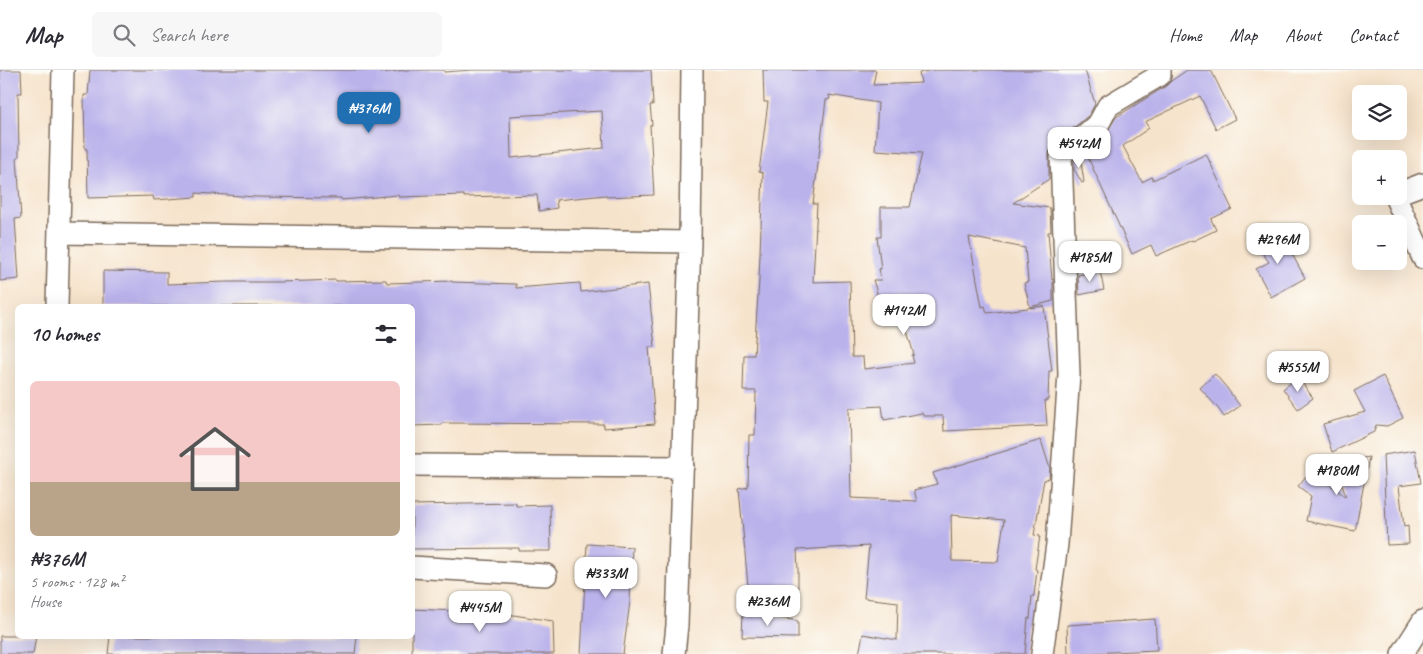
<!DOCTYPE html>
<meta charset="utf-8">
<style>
body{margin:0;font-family:Caveat,sans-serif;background:#f7f7f7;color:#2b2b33;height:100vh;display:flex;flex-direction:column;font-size:19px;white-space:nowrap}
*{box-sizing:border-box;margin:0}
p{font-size:16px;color:#7c7c81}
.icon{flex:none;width:28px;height:28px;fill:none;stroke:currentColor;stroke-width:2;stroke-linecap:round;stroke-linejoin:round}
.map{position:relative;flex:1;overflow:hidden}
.side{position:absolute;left:15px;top:234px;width:400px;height:335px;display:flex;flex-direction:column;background:#fff;border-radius:8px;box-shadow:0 5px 20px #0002}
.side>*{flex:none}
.tools{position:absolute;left:1352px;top:15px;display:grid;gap:10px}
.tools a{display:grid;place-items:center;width:55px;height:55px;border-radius:8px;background:#fff;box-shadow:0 5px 20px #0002;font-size:25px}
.price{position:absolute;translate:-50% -42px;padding:0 11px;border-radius:10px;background:#fff;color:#222;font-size:16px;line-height:32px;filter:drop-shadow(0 1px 2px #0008)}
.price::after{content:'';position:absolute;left:50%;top:30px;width:15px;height:11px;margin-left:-8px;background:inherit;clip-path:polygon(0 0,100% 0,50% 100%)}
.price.current{background:#1f6fb2;color:#fff}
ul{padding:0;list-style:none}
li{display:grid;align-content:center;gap:10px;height:265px;padding:0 15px}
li+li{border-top:1px solid #e1e1e2}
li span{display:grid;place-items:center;height:155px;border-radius:8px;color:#555}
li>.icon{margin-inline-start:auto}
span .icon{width:90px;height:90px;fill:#fffc;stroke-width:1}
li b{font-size:21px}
h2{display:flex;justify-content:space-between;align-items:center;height:60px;padding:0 15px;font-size:21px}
header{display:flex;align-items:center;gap:30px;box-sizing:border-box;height:70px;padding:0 25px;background:#fff;border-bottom:1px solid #e1e1e2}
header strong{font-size:24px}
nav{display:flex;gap:28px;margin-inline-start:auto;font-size:18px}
.search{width:350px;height:45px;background:#f7f7f7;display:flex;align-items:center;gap:12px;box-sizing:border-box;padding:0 18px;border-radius:8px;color:#7c7c81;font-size:19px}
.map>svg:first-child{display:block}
.building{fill:#bab2eb;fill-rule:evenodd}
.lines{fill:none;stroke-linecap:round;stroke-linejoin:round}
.minor-casing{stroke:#7c6b5b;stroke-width:24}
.minor{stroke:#fff;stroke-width:21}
</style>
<header>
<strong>Map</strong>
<div class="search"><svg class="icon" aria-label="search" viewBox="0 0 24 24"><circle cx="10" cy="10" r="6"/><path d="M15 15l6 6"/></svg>Search here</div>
<nav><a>Home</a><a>Map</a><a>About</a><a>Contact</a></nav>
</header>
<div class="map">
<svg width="1423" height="584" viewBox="0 0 1423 584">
<rect width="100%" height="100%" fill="#fdfcf7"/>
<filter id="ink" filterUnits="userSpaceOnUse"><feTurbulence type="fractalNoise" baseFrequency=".02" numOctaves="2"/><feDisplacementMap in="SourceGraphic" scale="10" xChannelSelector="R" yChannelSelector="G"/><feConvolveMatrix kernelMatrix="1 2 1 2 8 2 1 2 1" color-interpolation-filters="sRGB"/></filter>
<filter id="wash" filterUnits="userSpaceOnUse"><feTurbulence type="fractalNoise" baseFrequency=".0096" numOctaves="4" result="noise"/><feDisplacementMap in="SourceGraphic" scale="20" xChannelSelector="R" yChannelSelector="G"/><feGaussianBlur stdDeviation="1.12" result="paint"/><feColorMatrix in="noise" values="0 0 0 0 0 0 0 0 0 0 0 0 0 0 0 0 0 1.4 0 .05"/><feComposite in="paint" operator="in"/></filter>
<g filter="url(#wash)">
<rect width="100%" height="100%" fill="#f6e3cb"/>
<g id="blocks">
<path class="building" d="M0 0H21L22 23H18L19 87H17L21 148 15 149 19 209 0 211Z
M90 0H380V3L407 0H444V2L473 0H651L653 35H650L652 55H650L654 125 606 127V125L556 130 557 138 539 141 537 125 464 127V125L399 127 398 125 342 130 341 128 257 127 196 123V127L154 130 153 126 88 128 87 79H85L84 25H88ZM602 41 604 78 511 88 510 46Z
M763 0H876L873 15 921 13 919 3 932 0H1085L1095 34 1089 45 1053 75 1050 80 1049 85V109L1013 133 1050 138 1051 162H1048L1052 210 1053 209V231L1030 237 1024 213 1028 212 1025 178 969 167 982 237 985 236 987 243 1044 236 1052 301H1049L1048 330H1045L1047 356 944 361 943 346H923L922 343 884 350 882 336 849 338 851 428 917 431 914 420 937 414 933 403 1041 370 1050 399 1049 408 1044 410 1034 465 1040 466 1035 499 1037 500 1034 526H1032L1030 549 1028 548 1025 584H859L863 564 897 570 898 532 864 528 869 476 797 480 798 500V521L748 516 739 419 748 417 749 365H755L756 321H743L744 285H754L759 210 763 103 759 102 768 32H764ZM829 25 878 33 875 80 922 83 910 137H881V167H877L881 199H879L881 210H873L884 245 901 240 914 285H912L914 293 864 299 863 287H852L850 211 813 212 817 134H813L826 30 830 29ZM951 445 1004 450 998 492 952 491Z
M1187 0H1211L1235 49 1216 59 1200 26 1145 52 1149 58 1123 76 1142 112 1152 107 1153 110 1206 84 1232 139 1211 149 1216 160 1193 171 1192 170 1156 186 1151 175 1132 184 1085 81 1107 62 1116 47 1166 16 1171 11Z
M1080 86 1084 112 1082 113 1074 99V91Z
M1279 160 1305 208 1271 227 1256 199 1269 192 1257 176Z
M103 201 167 202V214L226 212H280L336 210V211L386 210 387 213 452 211V212L516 214V218L580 213 581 222 648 214 655 277H649L655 354 604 358V354L442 353V355L412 356V236H103Z
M1100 201 1104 220 1079 225 1078 205Z
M1215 304 1226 317 1240 336 1224 347 1217 337 1200 318Z
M1383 306 1403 348 1387 356 1376 355 1374 362 1332 382 1323 354 1365 342 1354 321Z
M1298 307 1313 328 1298 339 1283 319Z
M1415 380 1421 413 1399 416 1404 457 1408 456 1409 474 1387 475 1383 385Z
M1369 387 1355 461 1306 451 1311 426 1298 416 1311 400 1346 427 1335 393Z
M516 433V436L550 435 551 481H519V478L412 479V435Z
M587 474 632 477 630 532 623 584H581Z
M412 539 500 543 553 551 554 584H439L412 582Z
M743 541 798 551V568L742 567Z
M1155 549 1157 580 1068 584 1067 555Z
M0 566H36L33 584H0Z
M110 566H357L355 584H108Z"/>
</g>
</g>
<g filter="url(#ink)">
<use href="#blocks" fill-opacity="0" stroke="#7c6b5b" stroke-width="1"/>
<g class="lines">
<defs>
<path id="minor" d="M1423 114 1402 122 1397 131 1423 188
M59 163 690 172
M57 236 63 0
M412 395 683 397
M412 497 546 505
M674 584 677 555 690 172 692 0
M1042 584 1057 474 1069 304 1061 85 1099 53 1108 36 1160 5V0
M1402 584 1423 551"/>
</defs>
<use href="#minor" class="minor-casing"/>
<use href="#minor" class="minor"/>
</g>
</g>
</svg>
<div class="tools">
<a><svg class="icon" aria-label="layers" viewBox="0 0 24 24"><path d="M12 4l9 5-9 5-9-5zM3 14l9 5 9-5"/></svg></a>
<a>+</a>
<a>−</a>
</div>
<b class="price current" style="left:369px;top:64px">₦376M</b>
<b class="price" style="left:1079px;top:99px">₦542M</b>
<b class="price" style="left:1278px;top:195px">₦296M</b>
<b class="price" style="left:1090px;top:213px">₦185M</b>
<b class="price" style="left:904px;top:266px">₦142M</b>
<b class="price" style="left:1298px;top:323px">₦555M</b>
<b class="price" style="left:1337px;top:426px">₦180M</b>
<b class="price" style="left:606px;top:529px">₦333M</b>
<b class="price" style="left:768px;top:557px">₦236M</b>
<b class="price" style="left:480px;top:563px">₦445M</b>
<section class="side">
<h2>10 homes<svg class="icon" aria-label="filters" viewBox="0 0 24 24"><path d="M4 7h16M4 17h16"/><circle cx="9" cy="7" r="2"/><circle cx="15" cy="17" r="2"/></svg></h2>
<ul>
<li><span style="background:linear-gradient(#f6c9c9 65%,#b9a48a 0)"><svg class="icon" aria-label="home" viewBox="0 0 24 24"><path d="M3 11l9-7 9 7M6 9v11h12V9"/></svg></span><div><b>₦376M</b><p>5 rooms · 128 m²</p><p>House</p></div></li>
</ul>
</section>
</div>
